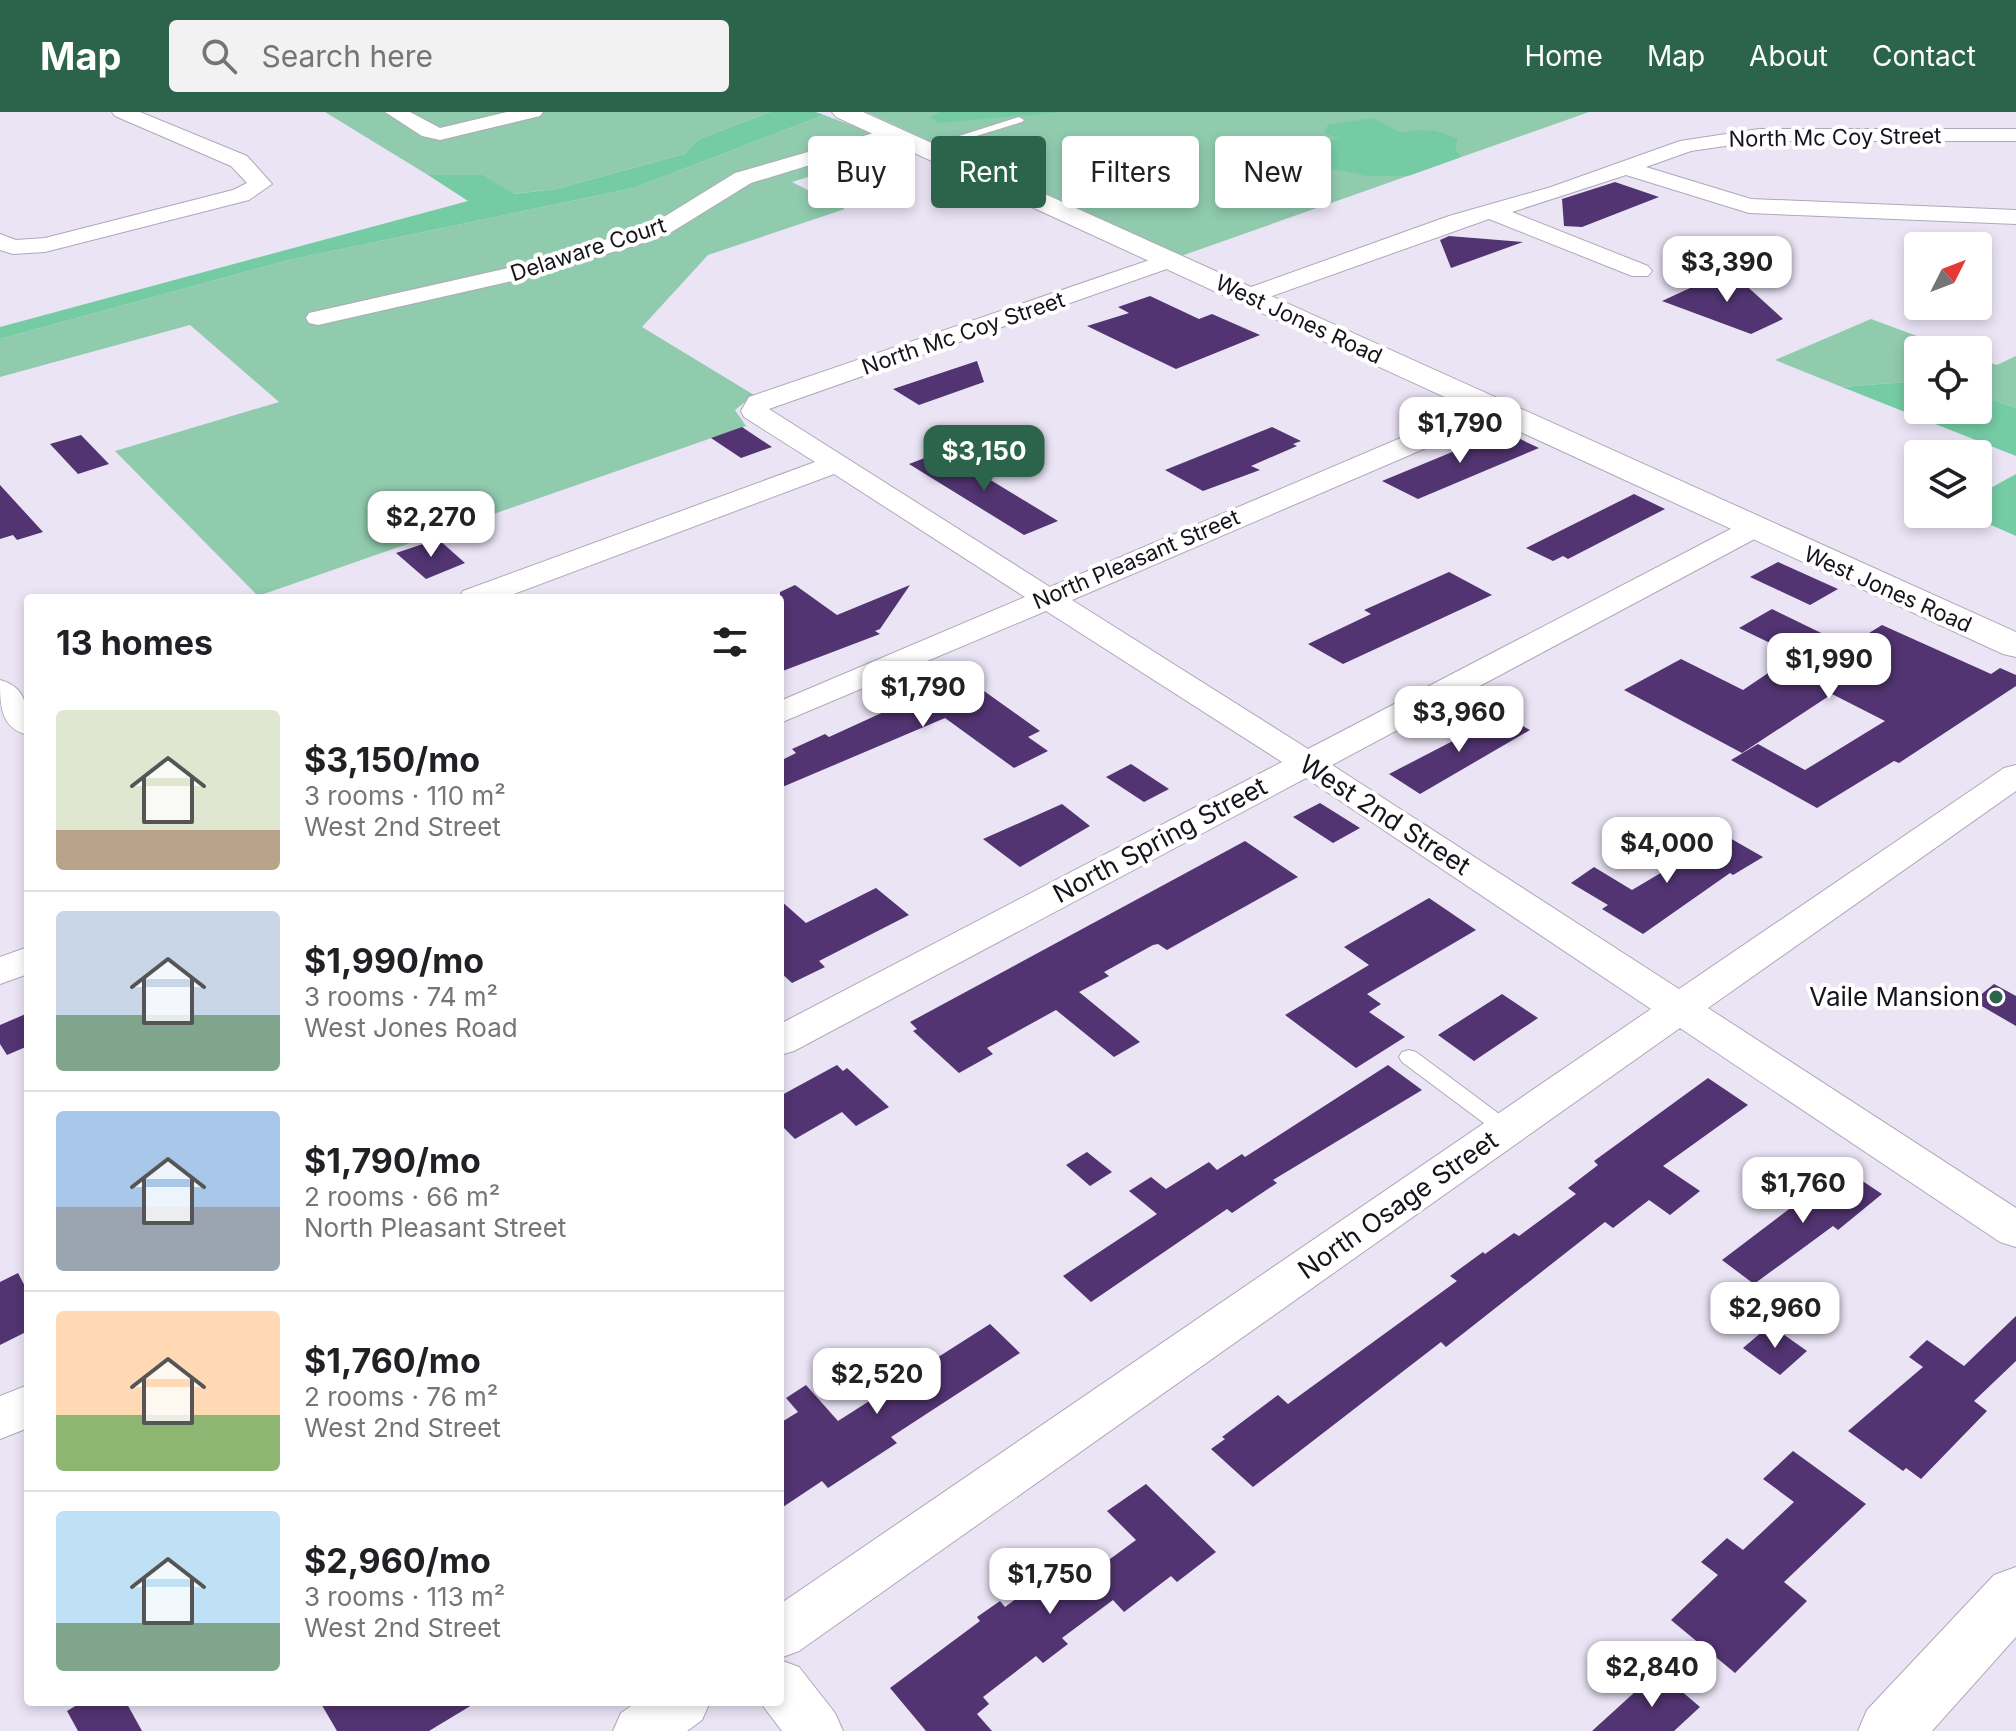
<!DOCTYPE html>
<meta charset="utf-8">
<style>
body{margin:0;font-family:Inter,sans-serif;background:#f2f2f2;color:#202124;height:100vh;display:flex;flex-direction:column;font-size:30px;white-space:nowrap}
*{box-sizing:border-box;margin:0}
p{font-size:26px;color:#757577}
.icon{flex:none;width:44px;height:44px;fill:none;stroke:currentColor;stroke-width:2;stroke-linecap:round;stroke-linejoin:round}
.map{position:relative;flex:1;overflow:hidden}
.details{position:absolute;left:24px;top:482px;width:760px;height:1112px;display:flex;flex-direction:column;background:#fff;border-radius:8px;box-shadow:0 4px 12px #0003}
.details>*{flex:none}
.banner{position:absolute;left:808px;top:24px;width:760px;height:72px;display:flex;gap:16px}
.needle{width:52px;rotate:48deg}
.fabs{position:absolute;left:1904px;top:120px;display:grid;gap:16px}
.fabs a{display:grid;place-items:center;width:88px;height:88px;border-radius:8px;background:#fff;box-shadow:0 4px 12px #0003;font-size:40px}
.price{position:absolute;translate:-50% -68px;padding:0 18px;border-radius:16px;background:#fff;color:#222;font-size:26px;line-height:52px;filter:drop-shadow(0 2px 4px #0008)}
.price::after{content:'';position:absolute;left:50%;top:48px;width:24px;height:18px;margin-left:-12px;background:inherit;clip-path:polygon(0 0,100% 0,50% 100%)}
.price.active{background:#2b634b;color:#fff}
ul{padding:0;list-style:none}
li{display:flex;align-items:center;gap:24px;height:200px;padding:0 32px}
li+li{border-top:2px solid #e0e0e0}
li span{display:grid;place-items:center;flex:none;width:224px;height:160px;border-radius:8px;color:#555}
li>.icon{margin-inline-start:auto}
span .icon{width:96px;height:96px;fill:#fffc;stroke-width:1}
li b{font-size:34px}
h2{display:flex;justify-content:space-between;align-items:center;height:96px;padding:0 32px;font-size:34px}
.chip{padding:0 28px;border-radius:8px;background:#fff;box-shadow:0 4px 12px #0003;font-size:28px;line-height:72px}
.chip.active{background:#2b634b;color:#fff}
header{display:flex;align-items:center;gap:48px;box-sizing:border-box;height:112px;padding:0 40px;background:#2b634b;color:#fff}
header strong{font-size:38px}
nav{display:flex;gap:44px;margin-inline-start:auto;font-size:28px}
.search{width:560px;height:72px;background:#f2f2f2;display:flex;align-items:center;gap:20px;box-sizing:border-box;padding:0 28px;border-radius:8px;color:#757577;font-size:30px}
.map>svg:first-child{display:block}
.green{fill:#90cbae}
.forest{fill:#75cca4}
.building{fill:#513471}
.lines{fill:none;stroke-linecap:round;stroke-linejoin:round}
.lane-casing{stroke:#aea8b8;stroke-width:2}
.street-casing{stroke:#aea8b8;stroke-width:2}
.secondary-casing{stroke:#aea8b8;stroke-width:2}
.lane{fill:#fff;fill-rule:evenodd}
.street{fill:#fff;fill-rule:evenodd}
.secondary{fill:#fff;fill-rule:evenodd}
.poi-dot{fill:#2b634b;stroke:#fff;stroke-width:3}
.labels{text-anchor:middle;stroke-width:8;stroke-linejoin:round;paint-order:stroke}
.far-street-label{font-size:22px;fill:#16141a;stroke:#fff}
.street-label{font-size:26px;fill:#16141a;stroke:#fff}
.poi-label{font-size:26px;fill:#16141a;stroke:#fff;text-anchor:end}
</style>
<header>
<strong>Map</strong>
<div class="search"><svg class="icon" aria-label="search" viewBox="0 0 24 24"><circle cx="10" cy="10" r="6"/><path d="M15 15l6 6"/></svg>Search here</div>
<nav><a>Home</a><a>Map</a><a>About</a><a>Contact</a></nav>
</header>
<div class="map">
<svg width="2016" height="1619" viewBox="0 0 2016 1619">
<rect width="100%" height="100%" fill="#eae4f5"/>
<path class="green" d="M325 0H770L699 27 684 42 556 77 513 82 484 63H428Z
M866 0H1589L1181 144Z
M824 3 907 34 792 70 845 97 708 143 642 215 754 283 735 298 746 314 258 484 115 339 279 290 190 213 0 265V227L289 148 634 76Z
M1871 207 1955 238H1918V269L1842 275 1775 248Z
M2016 244V296L1978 283V247L1997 253Z"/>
<path class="forest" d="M770 0H816L824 3 634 76 289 148 0 227V215L468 89 428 63H484L514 82 556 77 684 42 699 27Z
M940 0H1064L938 11 930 5Z
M1373 6 1401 21C1423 16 1437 17 1458 27L1455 37 1461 45 1408 64H1366L1329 56 1279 53 1275 46C1293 30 1317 30 1340 27L1324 20 1328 13Z
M1918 269V298H1978V283L2016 296V344L1842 275Z
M2016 362V424L1966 402H1978V383Z"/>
<path class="building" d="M1615 70 1659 85 1582 115 1564 114 1562 87Z
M1449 124 1523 130 1451 156 1440 128Z
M1729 158 1783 207 1751 222 1662 189Z
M1150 184 1199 207 1212 202 1260 223 1176 257 1087 214 1129 201 1118 195Z
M977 249 984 270 919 293 893 277Z
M742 315 772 335 741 346 711 326Z
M1272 315 1301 329 1293 332 1297 334 1251 354 1260 358 1203 379 1165 358Z
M1503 319 1539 336 1418 387 1382 369Z
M81 323 109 352 78 362 50 332Z
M943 339 1058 409 1024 423 909 352Z
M0 373 43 420 17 428 13 423 0 427Z
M1634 382 1665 397 1568 447 1563 444 1553 449 1526 436Z
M438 427 465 451 426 467 396 441Z
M1778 450 1838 477 1810 493 1750 465Z
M1449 460 1492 483 1343 552 1308 532 1371 502 1364 498Z
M795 473 837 503 910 473 880 517 875 519 880 522 780 560V480Z
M1772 497 1848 534 1882 513 1991 562 2000 556 2016 563V574L1899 651 1894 649 1817 696 1731 648 1758 632 1805 658 1885 609 1832 582 1742 641 1624 578 1681 547 1743 578 1795 543 1739 516Z
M956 559 1040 619 1028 625 1048 639 1014 656 945 606 780 676V649L796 641 792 637 825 622 829 625 923 582 916 577Z
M1503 603 1530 618 1420 682 1389 662Z
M1131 652 1169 677 1144 690 1106 665Z
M1320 691 1360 716 1333 731 1293 705Z
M1062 692 1090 714 1020 755 983 727Z
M1728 725 1763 745 1733 763 1730 761 1643 822 1602 797 1608 793 1571 771 1594 755 1632 778 1713 730 1717 732Z
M1245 729 1298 765 1167 838 1158 832 1153 833 1104 860 1109 864 1079 880 1140 930 1114 945 1056 898 987 936 993 942 959 961 913 919 917 917 910 910Z
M876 776 909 803 819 849 825 855 792 871 780 860V788L806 811Z
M1429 786 1476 818 1367 882 1381 892 1369 900 1405 925 1356 956 1285 903 1369 853 1344 835Z
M1994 872 2016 884V914L1973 889Z
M1502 882 1538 906 1474 949 1438 923Z
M28 901V934L7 943 0 932V913Z
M837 953 843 959 847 956 889 995 856 1014 842 1000 795 1027 780 1012V984Z
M1388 953 1422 978 1273 1068 1277 1071 1232 1101 1227 1097 1091 1190 1063 1164 1157 1102 1129 1079 1151 1065 1166 1077 1209 1050 1217 1058 1242 1042 1245 1045Z
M1708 966 1748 993 1663 1054 1700 1079 1670 1103 1649 1088 1613 1116 1605 1110 1446 1235 1441 1230 1253 1375 1211 1337 1225 1327 1222 1325 1278 1283 1288 1292 1457 1169 1450 1164 1483 1140 1485 1142 1514 1121 1519 1124 1576 1082 1568 1076 1598 1053 1594 1049Z
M1087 1040 1112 1060 1090 1074 1066 1053Z
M1843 1056 1882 1082 1838 1118 1833 1114 1754 1172 1722 1148Z
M18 1161 28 1180V1219L0 1233V1170Z
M2016 1204V1249L1974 1289 1987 1299 1921 1367 1906 1356 1903 1359 1848 1319 1923 1255 1909 1245 1927 1228 1964 1254Z
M990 1212 1020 1241 891 1325 897 1331 828 1376 822 1369 780 1397V1311L798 1300 786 1286 806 1273 838 1309Z
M1770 1213 1807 1239 1780 1263 1743 1236Z
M1793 1339 1866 1392 1784 1470 1807 1489 1735 1561 1671 1508 1718 1463 1701 1450 1727 1426 1743 1438 1794 1390 1763 1367Z
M1146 1372 1216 1440 1177 1470 1171 1464 1124 1500 1113 1488 1062 1526 1068 1532 1043 1551 1036 1544 983 1585 989 1592 977 1602 992 1619H926L890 1576 980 1509 977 1505 1000 1489 1005 1495 1059 1455 1065 1461 1084 1447 1095 1458 1136 1428 1107 1399Z
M1658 1559 1700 1595 1674 1619H1592Z
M82 1590H126L142 1619H78L67 1599Z
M320 1590H477L429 1619H337Z"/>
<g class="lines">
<defs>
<path id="lane" d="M1019 5 1024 8 1022 10 927 39 918 37Z
M1409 938 1416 940 1514 1013 1517 1018 1514 1023H1500L1402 950 1399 945 1402 940Z"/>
<path id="street" d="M112 0H140L247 44 272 72 249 88 45 140 13 142 0 138V122L16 128 45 126 233 78 247 71 231 54 115 4Z
M385 0H410L440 16 507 0H543L540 4 440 28 422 24Z
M891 16 898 18 901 22 898 26 751 71 670 121 637 133 517 168 318 213 309 211 306 206 309 201 504 157 621 123 654 111 735 61Z
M1759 17H2016V29H1759L1691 39 1646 55 1751 87 2016 98V112L1749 101 1626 63 1512 100 1648 154 1652 159 1648 164H1632L1489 107 1258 189H1240L1237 184 1240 179 1449 104 1551 75 1680 29Z
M1170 141 1178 143 1182 148 1178 153 769 297 1050 475 1483 291H1503L1506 297 1503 303 1072 488 1308 637 1744 410 1754 407 1764 410 1769 416 1764 422 1332 653 1679 877 2004 656 2016 653V679L1708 896 2016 1096V1135L2000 1130 1680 916 799 1539 780 1546V1492L1651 897 1306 666 794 939 780 943V912L1282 650 1046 499 780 611V589L1025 485 834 362 503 486H459L463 479 815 350 744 305 741 299 749 285Z
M0 568C28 575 28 599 28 623 0 616 0 593 0 568Z
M28 835V862L0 872V845Z
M28 1273V1316L0 1327V1284Z
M780 1548 799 1555 835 1601 843 1619H782L760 1590H780Z
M637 1590H710L702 1608 687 1619H613L621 1601Z"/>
<path id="secondary" d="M832 0H863L2016 520V545L2003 542 836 5Z
M2016 1455V1525L1932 1619H1858L1867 1598 1994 1463Z"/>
</defs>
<use href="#lane" class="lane-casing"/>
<use href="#street" class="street-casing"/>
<use href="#secondary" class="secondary-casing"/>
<use href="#lane" class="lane"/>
<use href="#street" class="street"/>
<use href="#secondary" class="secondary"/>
</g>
<circle class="poi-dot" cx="1996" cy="885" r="8"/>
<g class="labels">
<g class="far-street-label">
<text transform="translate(1835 25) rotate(-1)" y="8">North Mc Coy Street</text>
<text transform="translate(588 137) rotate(-18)" y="8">Delaware Court</text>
<text transform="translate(1299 207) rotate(25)" y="8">West Jones Road</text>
<text transform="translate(963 221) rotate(-19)" y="8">North Mc Coy Street</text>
<text transform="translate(1136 447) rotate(-23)" y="8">North Pleasant Street</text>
<text transform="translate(1888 477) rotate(24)" y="8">West Jones Road</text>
</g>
<g class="street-label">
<text transform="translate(1385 703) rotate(33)" y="9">West 2nd Street</text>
<text transform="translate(1160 728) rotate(-28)" y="9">North Spring Street</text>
<text transform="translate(1398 1093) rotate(-35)" y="9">North Osage Street</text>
</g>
<g class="poi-label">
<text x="1980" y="894">Vaile Mansion</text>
</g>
</g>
</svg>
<div class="fabs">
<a><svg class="needle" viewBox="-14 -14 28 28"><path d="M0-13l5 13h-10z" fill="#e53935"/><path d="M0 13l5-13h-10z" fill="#757577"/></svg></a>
<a><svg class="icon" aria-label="locate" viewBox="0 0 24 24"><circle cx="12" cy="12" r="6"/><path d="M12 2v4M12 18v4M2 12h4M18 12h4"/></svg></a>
<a><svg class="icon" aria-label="layers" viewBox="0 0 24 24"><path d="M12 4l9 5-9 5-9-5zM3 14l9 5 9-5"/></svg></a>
</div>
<b class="price" style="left:1727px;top:192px">$3,390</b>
<b class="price" style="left:1460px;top:353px">$1,790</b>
<b class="price active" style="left:984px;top:381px">$3,150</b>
<b class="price" style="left:431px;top:447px">$2,270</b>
<b class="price" style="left:1829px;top:589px">$1,990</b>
<b class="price" style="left:923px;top:617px">$1,790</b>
<b class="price" style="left:1459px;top:642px">$3,960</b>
<b class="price" style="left:1667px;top:773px">$4,000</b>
<b class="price" style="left:1803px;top:1113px">$1,760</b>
<b class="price" style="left:1775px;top:1238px">$2,960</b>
<b class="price" style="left:877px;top:1304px">$2,520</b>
<b class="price" style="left:1050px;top:1504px">$1,750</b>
<b class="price" style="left:1652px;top:1597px">$2,840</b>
<div class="banner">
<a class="chip">Buy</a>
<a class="chip active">Rent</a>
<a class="chip">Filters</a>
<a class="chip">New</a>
</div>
<section class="details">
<h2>13 homes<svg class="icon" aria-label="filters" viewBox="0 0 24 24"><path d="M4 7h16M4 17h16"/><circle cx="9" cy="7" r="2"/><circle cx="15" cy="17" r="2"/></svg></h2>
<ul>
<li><span style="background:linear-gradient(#dfe7d0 75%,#b9a48a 0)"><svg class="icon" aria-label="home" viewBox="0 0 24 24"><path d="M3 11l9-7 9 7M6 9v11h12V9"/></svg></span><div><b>$3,150/mo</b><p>3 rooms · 110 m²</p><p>West 2nd Street</p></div></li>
<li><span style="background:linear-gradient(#c9d6e8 65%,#7fa58c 0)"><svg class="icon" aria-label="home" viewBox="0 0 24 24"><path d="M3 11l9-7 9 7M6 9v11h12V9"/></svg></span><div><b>$1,990/mo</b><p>3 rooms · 74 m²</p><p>West Jones Road</p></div></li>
<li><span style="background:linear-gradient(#a9c7e8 60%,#9aa5b1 0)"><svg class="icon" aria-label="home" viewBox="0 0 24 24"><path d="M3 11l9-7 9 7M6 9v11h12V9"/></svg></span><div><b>$1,790/mo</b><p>2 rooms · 66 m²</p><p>North Pleasant Street</p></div></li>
<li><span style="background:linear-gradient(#ffd9b3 65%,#8fb573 0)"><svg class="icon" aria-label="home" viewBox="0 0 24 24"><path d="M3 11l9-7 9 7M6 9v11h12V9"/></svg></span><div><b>$1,760/mo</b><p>2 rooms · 76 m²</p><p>West 2nd Street</p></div></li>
<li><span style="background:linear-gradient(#bfe0f5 70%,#7fa58c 0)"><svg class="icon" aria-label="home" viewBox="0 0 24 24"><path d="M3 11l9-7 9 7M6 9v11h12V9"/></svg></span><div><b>$2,960/mo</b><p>3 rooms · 113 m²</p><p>West 2nd Street</p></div></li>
</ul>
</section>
</div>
